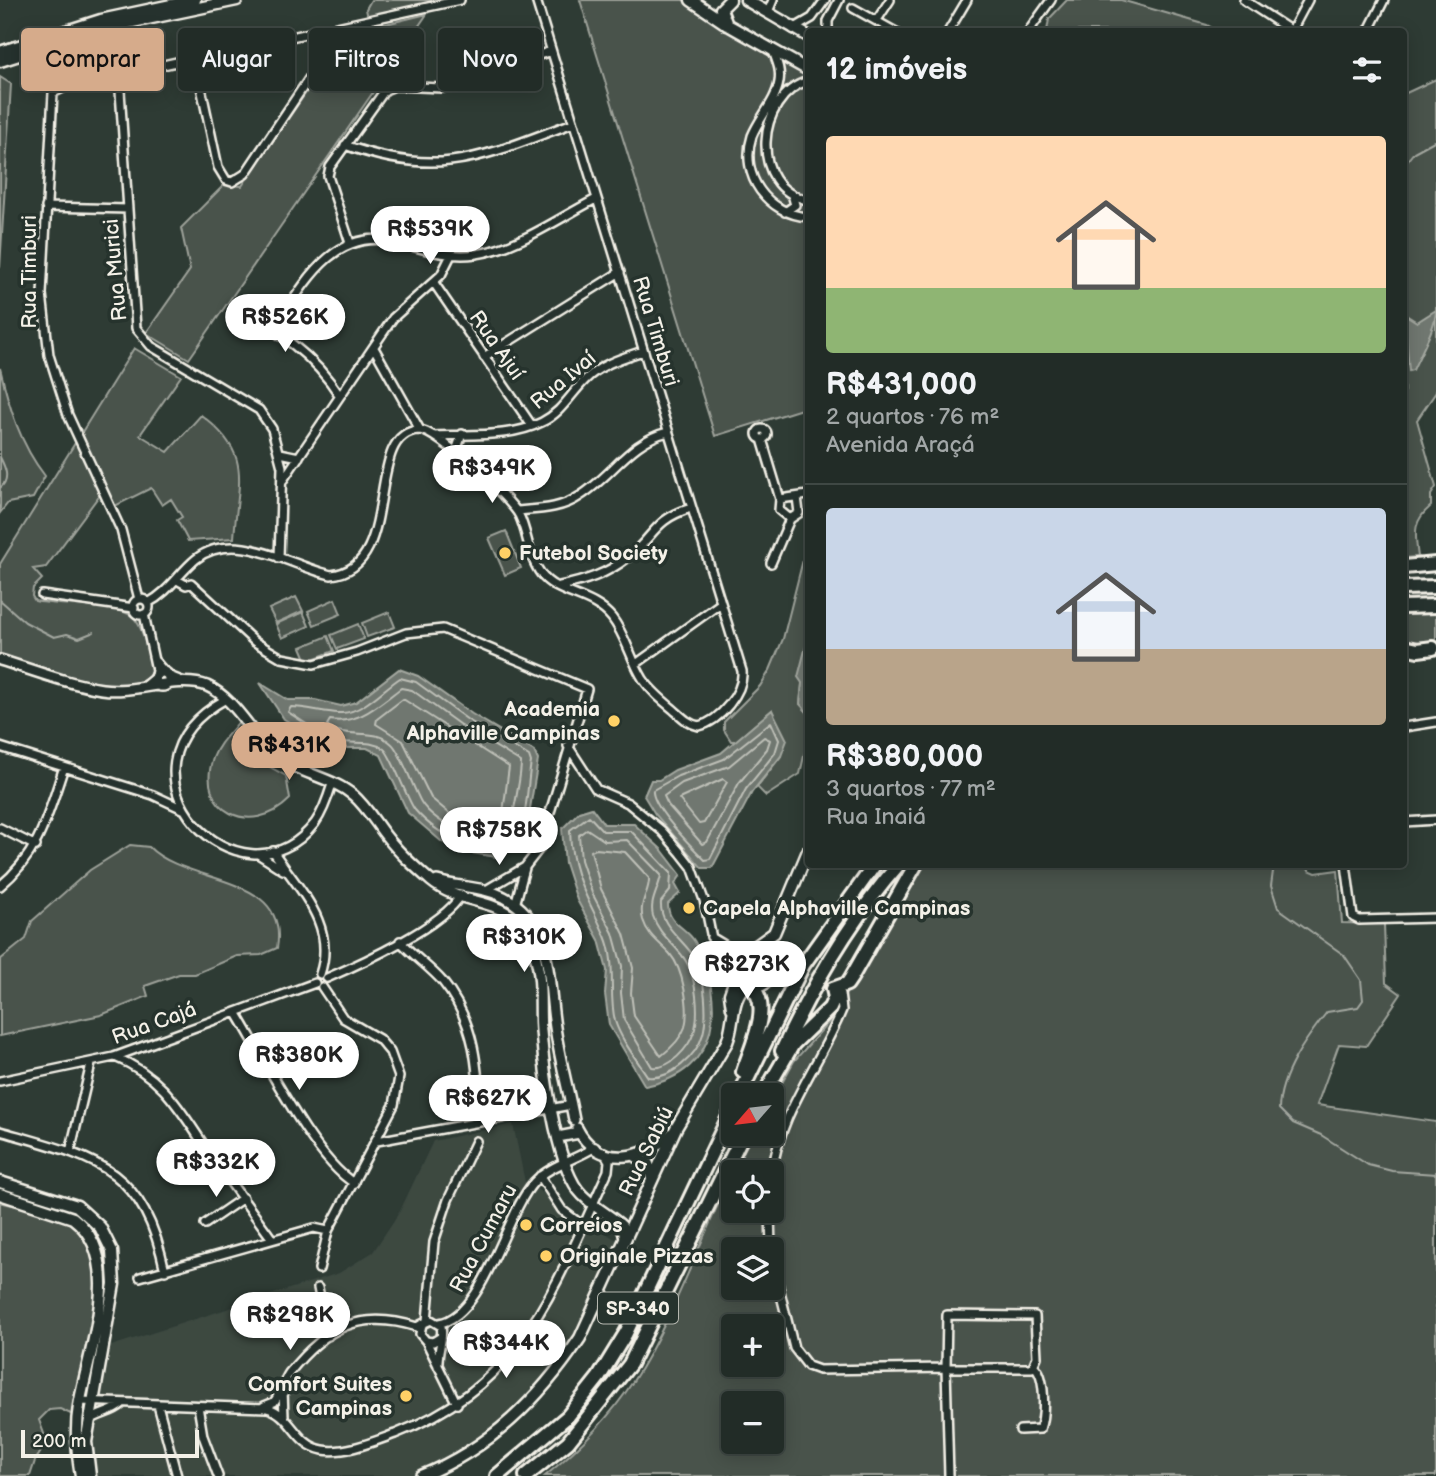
<!DOCTYPE html>
<html lang="pt">
<meta charset="utf-8">
<style>
body{margin:0;font-family:"Balsamiq Sans",sans-serif;background:#2e3833;color:#f1f3f6;height:100vh;display:flex;flex-direction:column;font-size:26px;white-space:nowrap}
*{box-sizing:border-box;margin:0}
p{font-size:23px;color:#a2a7a7}
.icon{flex:none;width:38px;height:38px;fill:none;stroke:currentColor;stroke-width:2;stroke-linecap:round;stroke-linejoin:round}
.map{position:relative;flex:1;overflow:hidden}
.details{position:absolute;left:805px;top:28px;width:602px;height:840px;display:flex;flex-direction:column;background:#222c27;border-radius:7px;box-shadow:0 4px 18px #0003,0 0 0 2px #3f4844}
.details>*{flex:none}
.hud{position:absolute;left:21px;top:28px;width:665px;height:63px;display:flex;gap:14px}
.needle{width:46px;rotate:242deg}
.buttons{position:absolute;left:721px;top:1083px;display:grid;gap:14px}
.buttons a{display:grid;place-items:center;width:63px;height:63px;border-radius:7px;background:#222c27;box-shadow:0 4px 18px #0003,0 0 0 2px #3f4844;font-size:35px}
.scale{position:absolute;left:21px;bottom:18px;width:178px;box-sizing:border-box;padding-left:7px;border:4px solid #f4f1e8;border-top:0;font-size:19px;line-height:24px;white-space:nowrap;color:#f4f1e8;-webkit-text-stroke:5px #26332d;paint-order:stroke}
.price{position:absolute;translate:-50% -60px;padding:0 16px;border-radius:24px;background:#fff;color:#222;font-size:23px;line-height:46px;filter:drop-shadow(0 2px 4px #0008)}
.price::after{content:'';position:absolute;left:50%;top:42px;width:21px;height:16px;margin-left:-10px;background:inherit;clip-path:polygon(0 0,100% 0,50% 100%)}
.price.active{background:#d6ab8b;color:#111}
ul{padding:0;list-style:none}
li{display:grid;align-content:center;gap:14px;height:371px;padding:0 21px}
li+li{border-top:2px solid #3f4844}
li span{display:grid;place-items:center;height:217px;border-radius:7px;color:#555}
li>.icon{margin-inline-start:auto}
span .icon{width:126px;height:126px;fill:#fffc;stroke-width:1}
li b{font-size:30px}
h2{display:flex;justify-content:space-between;align-items:center;height:84px;padding:0 21px;font-size:30px}
.chip{padding:0 24px;border-radius:7px;background:#222c27;box-shadow:0 4px 18px #0003,0 0 0 2px #3f4844;font-size:24px;line-height:63px}
.chip.active{background:#d6ab8b;color:#111}
.map>svg:first-child{display:block}
.built{fill:#3c4841}
.green{fill:#48524c;stroke:#9ea29a;stroke-width:2;fill-rule:evenodd}
.water{fill:#6f7770;stroke:#a4a8a0;stroke-width:2}
.lines{fill:none;stroke-linecap:round;stroke-linejoin:round}
.shore{stroke:#bfc0b8;stroke-width:2}
.stream{stroke:#a4a8a0;stroke-width:2}
.secondary-tunnel{stroke:#4c564f;stroke-width:10;stroke-dasharray:10 5;stroke-linecap:butt}
.minor-casing{stroke:#f4f1e8;stroke-width:12}
.tertiary-casing{stroke:#f4f1e8;stroke-width:14}
.secondary-casing{stroke:#f4f1e8;stroke-width:15}
.motorway-casing{stroke:#f4f1e8;stroke-width:18}
.minor{stroke:#26332d;stroke-width:7}
.tertiary{stroke:#26332d;stroke-width:9}
.secondary{stroke:#26332d;stroke-width:10}
.motorway{stroke:#26332d;stroke-width:12}
.poi-dot{fill:#ffd166;stroke:#26332d;stroke-width:2.5}
.labels{text-anchor:middle;stroke-width:7;stroke-linejoin:round;paint-order:stroke}
.shield{fill:#26332d;stroke:#b6b8b0;stroke-width:2}
.shield-label{font-size:19px;font-weight:bold;fill:#f4f1e8}
.street-label{font-size:21px;fill:#f4f1e8;stroke:#26332d}
.poi-label{font-size:21px;font-weight:bold;fill:#f4f1e8;stroke:#26332d;text-anchor:start}
</style>
<div class="map">
<svg width="1436" height="1476" viewBox="0 0 1436 1476">
<rect width="100%" height="100%" fill="#2e3b34"/>
<filter id="ink" filterUnits="userSpaceOnUse"><feTurbulence type="fractalNoise" baseFrequency=".0143" numOctaves="2"/><feDisplacementMap in="SourceGraphic" scale="14" xChannelSelector="R" yChannelSelector="G"/><feConvolveMatrix kernelMatrix="1 2 1 2 8 2 1 2 1" color-interpolation-filters="sRGB"/></filter>
<g filter="url(#ink)">
<path class="built" d="M513 1124 525 1182 623 1244 571 1351 523 1411 479 1446 416 1476H91L86 1442 108 1347 339 1273 373 1252 400 1211 433 1141Z"/>
<path class="green" d="M371 0H447L368 18 366 9Z
M580 0H694L808 67V407L715 436Z
M1067 0H1121L1207 25 1217 31H1047L1049 19Z
M427 14 189 359 146 333 190 270 181 228 224 185 242 186 338 46 353 32Z
M0 77 11 84 0 268Z
M1436 79V392L1417 420 1436 487 1431 495V506C1412 522 1415 533 1418 557L1404 558V94Z
M134 348 181 376 140 435 168 452 201 415C253 454 238 479 234 538L188 541 177 520 182 517 171 499 162 505 151 488 113 507 104 489 46 567 33 569 42 579 33 588 32 596 35 601C57 606 119 604 133 617 145 629 147 653 152 669L148 678C111 698 39 666 0 656V564Z
M0 368C9 407 20 444 45 476L33 498 8 503 0 513Z
M506 531 521 568 505 575 489 538Z
M808 540V646L806 647 800 704 808 713V738L800 774 766 796 757 787 781 756 772 710 736 741H731L724 730V722L760 686 770 670 783 639Z
M296 597 303 611 276 623 269 609Z
M335 599 341 614 314 625 308 611Z
M303 612 309 626 282 638 276 624Z
M389 612 395 627 367 637 362 623Z
M1436 614V641L1415 642 1404 638V614Z
M358 624 364 639 337 649 331 635Z
M328 636 334 651 307 661 301 647Z
M238 723 270 767 286 776 290 799C251 839 195 810 213 758 218 744 229 734 238 723Z
M130 845 149 847C186 885 290 873 277 948L261 955 237 956 195 974H179L145 986 148 996 101 1015 0 1036V960L26 939 32 921 90 870Z
M924 865H1307L1309 870 1316 873 1338 870 1342 923 1384 924 1386 983 1401 994 1366 1046 1339 1044 1317 1105 1436 1122V1476H545C577 1450 609 1419 632 1383 681 1306 708 1214 753 1134H772V1101L794 1061 829 1022ZM733 1172H772V1211H733ZM733 1250H772V1288H733ZM733 1326H772V1365H733ZM733 1404H772V1442H733Z
M0 1202C23 1208 51 1212 72 1225 119 1257 82 1368 73 1415L60 1409 49 1410 39 1420 47 1442 35 1461 30 1476H0Z"/>
<path class="water" d="M1404 309 1406 315 1417 322 1436 310C1436 327 1421 352 1413 370L1409 371Z
M806 646H808V713L800 704 802 683 798 677Z
M399 669 418 676 472 714 534 751 538 760 526 833 511 849 496 857 466 852 442 842 408 813 381 755 367 748H332L284 719 260 683 288 700H315L341 706 356 702Z
M772 710 787 740 781 756 752 792 712 868H702L655 814 644 796 651 780H659L675 770 721 753Z
M592 808 604 824H634L661 849 681 875 675 884 680 893 668 904C668 925 686 926 695 942 726 1001 721 1073 645 1086L609 1025 605 994 607 970 599 940 577 900 565 863 562 829 579 812Z"/>
<g class="lines">
<path class="shore" d="M400 678 416 682 468 720 529 756 531 762C528 779 527 817 519 830 495 871 436 835 415 810 407 800 392 755 384 749 369 739 354 745 338 741 328 739 297 718 288 712L291 707C307 707 330 714 342 713 364 712 383 689 400 678Z
M401 688 412 690 463 727 521 762C521 774 518 787 516 799 509 839 498 850 458 832 447 826 427 813 421 802 414 790 401 752 392 744 373 726 347 741 327 725L330 720C359 725 379 704 401 688Z
M403 699 509 767 502 820 495 828 473 827 456 819 431 798 403 741 376 724 377 719Z
M771 722 779 740 775 753 746 789 710 859 705 860C693 848 651 807 653 790L678 776 724 759Z
M764 737 770 740 767 749 739 783 707 842 702 844 668 805 664 796 682 783 729 766Z
M723 779 727 782 704 823 699 824 679 799Z
M589 816 603 831H631L671 873 670 891 661 902C659 927 685 940 696 960 705 978 708 1015 703 1034 697 1056 670 1080 648 1077 637 1060 621 1040 615 1021 608 993 617 964 605 936 588 897 571 876 570 830Z
M587 829 605 841 627 840 661 875C659 889 649 901 653 916 659 936 678 946 687 963 696 979 700 1015 694 1032 689 1048 669 1070 652 1067L624 1020 621 993 622 966 613 933 592 893 581 860 579 835Z
M596 849 625 852 649 878C650 892 638 902 643 920 648 936 659 942 670 954 683 969 690 1008 685 1027 681 1039 670 1049 661 1056L634 1016 631 993 633 968 624 934 601 889 591 851Z"/>
<path class="stream" d="M1404 165 1414 152 1436 140
M0 457C5 467 11 479 0 488
M0 600 25 622 54 637 67 634 79 638 94 632
M1274 864 1271 886 1278 908 1344 955 1361 980 1363 1000 1358 1007 1327 1012C1306 1039 1280 1074 1279 1109L1293 1123 1321 1135 1368 1165 1392 1171 1436 1174"/>
<path class="secondary-tunnel" d="M795 969 827 985"/>
<defs>
<path id="minor" d="M1244 0 1293 32
M853 8 896 32
M768 12 773 0
M877 20 890 0
M793 29 812 18 825 0
M1292 30 1308 0
M828 32V21L839 0
M948 32 967 0
M1028 32 1051 0
M1368 32 1384 0
M773 51C777 62 781 70 779 82 776 101 759 118 752 136 739 176 768 214 808 217
M195 59 218 167 226 180 232 182 245 174 330 47 326 32
M119 76 136 328 151 346 259 410 272 429 282 467 279 558
M808 81C756 96 748 189 808 200
M345 145C440 180 484 156 573 123
M46 207 128 209
M785 212 795 205 792 194
M350 243 328 176 330 167 385 90 395 86 442 88 551 51
M434 283 532 426
M236 309C279 332 313 354 340 396
M274 330C304 284 333 226 397 242 424 249 448 258 476 254 518 248 559 218 596 199
M374 348 420 430
M484 357 620 272
M757 434a5 5 0 1 1 10 0a5 5 0 1 1-10 0Z
M435 436C469 434 511 438 542 422 562 412 570 395 585 380 601 364 622 358 643 351
M762 439 780 499 779 510 790 519
M280 453 299 457
M455 454 462 434
M283 480 393 318 441 275 451 255
M780 499 808 495
M517 511C540 509 561 509 580 496 612 476 630 441 668 432
M771 563 790 519 799 513 797 497
M177 580 186 585 191 583 255 642 282 658 314 664 357 652 406 633 443 629 587 689 539 849 525 867 486 890
M560 586C585 581 607 574 627 558 655 537 652 520 691 508
M42 595 134 608
M139 599 121 530 68 415 49 355 42 294 53 93 67 86 460 0
M133 607a8 8 0 1 1 16 0a8 8 0 1 1-16 0Z
M148 603C169 592 179 573 196 559 235 528 291 566 331 575 404 568 362 432 419 430 437 430 510 498 519 515 528 533 528 557 541 574 556 595 593 594 612 618 626 636 631 660 643 679 651 691 662 700 673 709 681 716 688 724 699 726 720 721 744 692 742 671L536 0
M156 662 167 675 182 681
M636 664 721 603
M143 687 155 677 156 670 144 614
M226 699C96 770 242 918 315 823 323 812 328 797 332 784
M1404 727 1436 722
M568 746 596 789 628 803 662 831 681 853 692 867 704 900 714 948 736 970
M0 747 153 795 183 809
M1404 800V803
M1404 822 1436 820
M0 828 36 846
M273 851C298 889 337 924 320 974
M258 854 283 870
M1346 864 1353 917 1359 920 1436 918
M0 886C40 853 48 814 64 767
M515 905 525 868
M711 937 731 949 745 953
M400 941C413 956 430 967 443 982 477 1024 478 1071 480 1122
M327 978C362 963 443 926 461 895
M236 1012C263 1055 313 1159 354 1183
M115 1057C164 1077 180 1110 208 1151 229 1181 251 1210 272 1239
M0 1081 114 1057 315 983
M0 1131C94 1158 143 1165 165 1271
M377 1141 571 1105
M70 1152 91 1064
M772 1174C779 1113 819 1066 842 1010L840 994 836 990
M540 1176 562 1210 582 1225
M770 1211 771 1250
M205 1224 243 1198
M772 1259 794 1348 808 1366 819 1370 946 1368 947 1315 1035 1316 1037 1357 1032 1368H946L949 1476
M319 1269 328 1231 394 1105 399 1077 390 1052 379 1039 343 1018 322 987
M140 1277 314 1228 328 1231
M318 1288 328 1336
M427 1321 434 1242 448 1200 476 1141
M439 1323C484 1317 505 1214 534 1182 550 1165 575 1160 595 1147
M426 1341 457 1404
M438 1366C437 1352 444 1338 441 1326L431 1320 422 1324 420 1334 426 1341 433 1342 441 1337
M283 1390 284 1417
M80 1401 267 1408C292 1414 295 1445 323 1450 345 1454 375 1441 395 1434 525 1384 554 1288 608 1171L609 1161 604 1152
M158 1405 177 1476
M198 1406 203 1436 218 1476
M264 1406 274 1402C281 1393 283 1382 289 1373 326 1327 360 1309 417 1327L422 1324
M89 1421C99 1413 112 1413 122 1404
M1020 1430 1040 1429C1045 1414 1046 1375 1034 1366"/>
<path id="tertiary" d="M0 660C33 670 68 684 102 689 135 694 178 675 207 686 234 698 249 730 270 750 294 774 329 775 353 795 366 806 375 822 386 836 399 853 415 867 431 881 468 912 515 890 534 952 543 979 539 1004 541 1031 544 1070 555 1159 578 1190 590 1206 608 1213 622 1226L625 1238
M155 679a7 7 0 1 1 14 0a7 7 0 1 1-14 0Z
M437 881C459 888 483 886 504 897 551 921 548 976 554 1020 558 1054 568 1087 574 1120
M577 1128C598 1170 646 1160 673 1132
M558 1137 579 1133"/>
<path id="secondary" d="M691 0 728 25 808 70
M746 0 808 36
M727 25 721 9 730 0
M0 52 101 20 195 0
M0 61 104 28 237 0
M736 969a18 18 0 1 1 36 0a18 18 0 1 1-36 0Z
M749 951 774 933 808 851
M765 953 795 969
M732 1008 730 994 737 974
M636 1156 648 1164 652 1179
M0 1182 77 1206 100 1227 112 1251 114 1284 86 1442 90 1476
M0 1194 73 1218C127 1259 88 1350 79 1406 75 1429 77 1453 81 1476
M421 1476C491 1448 539 1399 580 1338L676 1128 727 1042C735 1023 730 999 746 985"/>
<path id="motorway" d="M1404 567 1436 564
M1404 588 1436 587
M1404 607 1436 606
M1404 647 1418 650 1433 648
M782 1051C813 984 850 920 899 864
M743 1072C750 1049 775 1001 749 986
M739 1096 803 965 875 864
M763 1096 793 1044 830 1008 835 997 833 989 847 984 851 978 916 864
M497 1476 568 1416 599 1377 626 1333 733 1108
M526 1476 568 1442 630 1364 743 1134"/>
</defs>
<use href="#minor" class="minor-casing"/>
<use href="#tertiary" class="tertiary-casing"/>
<use href="#secondary" class="secondary-casing"/>
<use href="#motorway" class="motorway-casing"/>
<use href="#minor" class="minor"/>
<use href="#tertiary" class="tertiary"/>
<use href="#secondary" class="secondary"/>
<use href="#motorway" class="motorway"/>
</g>
</g>
<g class="poi-dot">
<circle cx="505" cy="553" r="7"/>
<circle cx="614" cy="721" r="7"/>
<circle cx="689" cy="908" r="7"/>
<circle cx="526" cy="1225" r="7"/>
<circle cx="546" cy="1256" r="7"/>
<circle cx="406" cy="1396" r="7"/>
</g>
<g class="labels">
<rect class="shield" x="598" y="1292.5" width="80" height="31" rx="5"/>
<g class="shield-label">
<text x="638" y="1315">SP-340</text>
</g>
<g class="street-label">
<text transform="translate(115 270) rotate(-95)" y="7">Rua Murici</text>
<text transform="translate(29 272) rotate(-90)" y="7">Rua Timburi</text>
<text transform="translate(656 331) rotate(73)" y="7">Rua Timburi</text>
<text transform="translate(497 345) rotate(55)" y="7">Rua Ajuí</text>
<text transform="translate(563 380) rotate(-40)" y="7">Rua Ivaí</text>
<text transform="translate(154 1023) rotate(-20)" y="7">Rua Cajá</text>
<text transform="translate(646 1151) rotate(-64)" y="7">Rua Sabiú</text>
<text transform="translate(483 1238) rotate(-62)" y="7">Rua Cumaru</text>
</g>
<g class="poi-label">
<text x="519" y="560">Futebol Society</text>
<text x="600" y="716" text-anchor="end">Academia<tspan x="600" dy="24">Alphaville Campinas</tspan></text>
<text x="703" y="915">Capela Alphaville Campinas</text>
<text x="540" y="1232">Correios</text>
<text x="560" y="1263">Originale Pizzas</text>
<text x="392" y="1391" text-anchor="end">Comfort Suites<tspan x="392" dy="24">Campinas</tspan></text>
</g>
</g>
</svg>
<div class="buttons">
<a><svg class="needle" viewBox="-14 -14 28 28"><path d="M0-13l5 13h-10z" fill="#e53935"/><path d="M0 13l5-13h-10z" fill="#a2a7a7"/></svg></a>
<a><svg class="icon" aria-label="locate" viewBox="0 0 24 24"><circle cx="12" cy="12" r="6"/><path d="M12 2v4M12 18v4M2 12h4M18 12h4"/></svg></a>
<a><svg class="icon" aria-label="layers" viewBox="0 0 24 24"><path d="M12 4l9 5-9 5-9-5zM3 14l9 5 9-5"/></svg></a>
<a>+</a>
<a>−</a>
</div>
<div class="scale">200 m</div>
<b class="price" style="left:430px;top:266px">R$539K</b>
<b class="price" style="left:285px;top:354px">R$526K</b>
<b class="price" style="left:492px;top:505px">R$349K</b>
<b class="price active" style="left:289px;top:782px">R$431K</b>
<b class="price" style="left:499px;top:867px">R$758K</b>
<b class="price" style="left:524px;top:974px">R$310K</b>
<b class="price" style="left:747px;top:1001px">R$273K</b>
<b class="price" style="left:299px;top:1092px">R$380K</b>
<b class="price" style="left:488px;top:1135px">R$627K</b>
<b class="price" style="left:216px;top:1199px">R$332K</b>
<b class="price" style="left:290px;top:1352px">R$298K</b>
<b class="price" style="left:506px;top:1380px">R$344K</b>
<div class="hud">
<a class="chip active">Comprar</a>
<a class="chip">Alugar</a>
<a class="chip">Filtros</a>
<a class="chip">Novo</a>
</div>
<section class="details">
<h2>12 imóveis<svg class="icon" aria-label="filters" viewBox="0 0 24 24"><path d="M4 7h16M4 17h16"/><circle cx="9" cy="7" r="2"/><circle cx="15" cy="17" r="2"/></svg></h2>
<ul>
<li><span style="background:linear-gradient(#ffd9b3 70%,#8fb573 0)"><svg class="icon" aria-label="home" viewBox="0 0 24 24"><path d="M3 11l9-7 9 7M6 9v11h12V9"/></svg></span><div><b>R$431,000</b><p>2 quartos · 76 m²</p><p>Avenida Araçá</p></div></li>
<li><span style="background:linear-gradient(#c9d6e8 65%,#b9a48a 0)"><svg class="icon" aria-label="home" viewBox="0 0 24 24"><path d="M3 11l9-7 9 7M6 9v11h12V9"/></svg></span><div><b>R$380,000</b><p>3 quartos · 77 m²</p><p>Rua Inaiá</p></div></li>
</ul>
</section>
</div>
